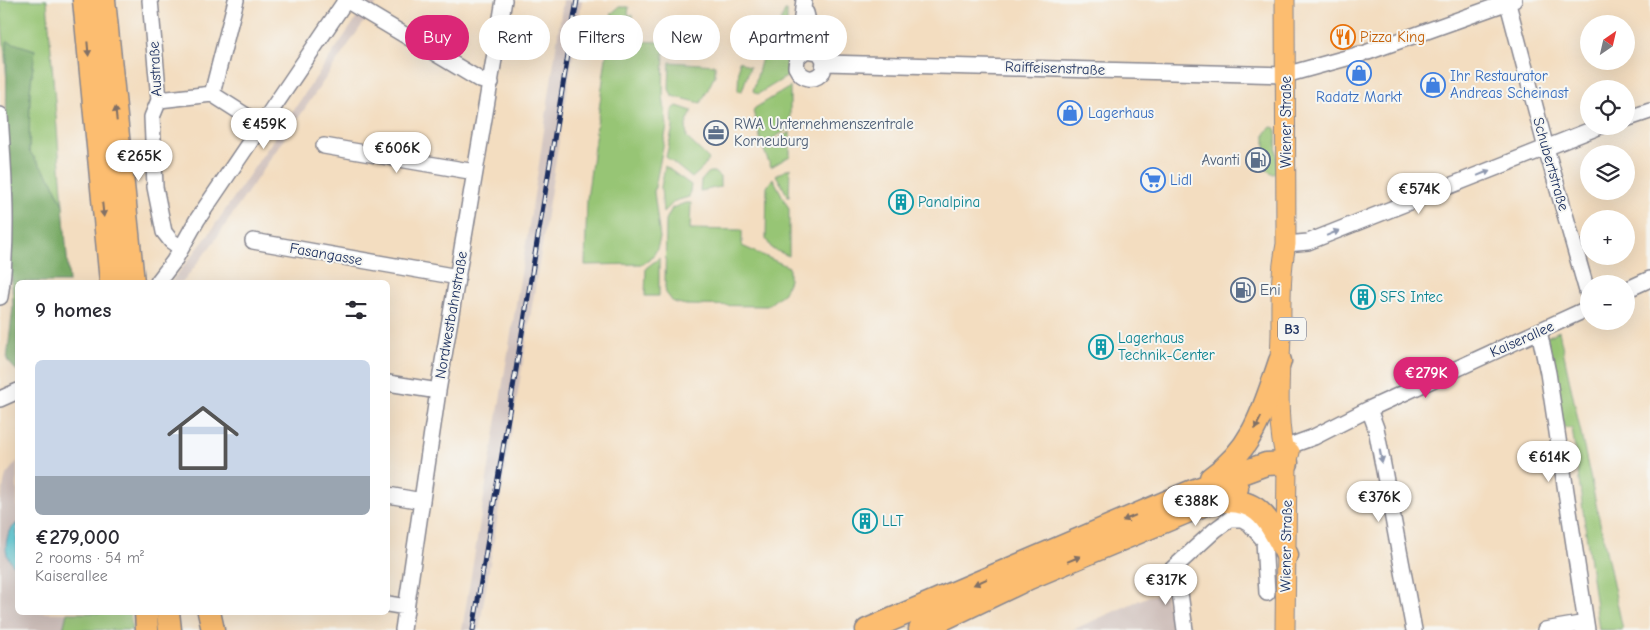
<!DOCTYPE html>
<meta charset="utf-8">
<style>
body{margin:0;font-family:"Comic Neue",sans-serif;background:#f7f7f7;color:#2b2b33;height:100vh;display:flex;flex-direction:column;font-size:19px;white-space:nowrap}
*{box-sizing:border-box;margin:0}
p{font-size:16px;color:#7c7c81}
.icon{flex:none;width:28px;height:28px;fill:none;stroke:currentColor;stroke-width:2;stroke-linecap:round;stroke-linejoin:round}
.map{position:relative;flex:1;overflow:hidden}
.panel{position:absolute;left:15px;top:280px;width:375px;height:335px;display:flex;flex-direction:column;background:#fff;border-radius:8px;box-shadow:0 5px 20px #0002}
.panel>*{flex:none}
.top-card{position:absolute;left:405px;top:15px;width:475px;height:45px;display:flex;gap:10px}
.needle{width:32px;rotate:34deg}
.buttons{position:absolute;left:1580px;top:15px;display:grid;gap:10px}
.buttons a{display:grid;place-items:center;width:55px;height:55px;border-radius:50%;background:#fff;box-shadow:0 5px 20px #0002;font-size:25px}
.price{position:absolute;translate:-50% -42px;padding:0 11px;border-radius:18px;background:#fff;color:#222;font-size:16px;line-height:32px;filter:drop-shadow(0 1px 2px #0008)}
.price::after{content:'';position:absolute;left:50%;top:30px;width:15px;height:11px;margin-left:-8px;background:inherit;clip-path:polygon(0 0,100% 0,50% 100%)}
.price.selected{background:#db2777;color:#fff}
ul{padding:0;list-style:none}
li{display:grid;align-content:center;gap:10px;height:265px;padding:0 20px}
li span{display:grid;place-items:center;height:155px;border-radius:8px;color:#555}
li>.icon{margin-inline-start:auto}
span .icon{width:90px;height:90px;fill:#fffc;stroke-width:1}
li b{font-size:21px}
h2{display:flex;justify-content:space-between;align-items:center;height:60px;padding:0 20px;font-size:21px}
.chip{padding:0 18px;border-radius:22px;background:#fff;box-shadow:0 5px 20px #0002;font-size:18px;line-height:45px}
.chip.selected{background:#db2777;color:#fff}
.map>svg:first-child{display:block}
.industrial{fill:#cfc0bb}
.green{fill:#97c574;stroke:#597a69}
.forest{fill:#79aa66;stroke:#4a6c62}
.water{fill:#5ecad5;stroke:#3c7c9a}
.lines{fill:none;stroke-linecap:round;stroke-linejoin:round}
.minor-casing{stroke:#87868f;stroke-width:18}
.major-casing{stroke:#87868f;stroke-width:21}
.highway-casing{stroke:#87868f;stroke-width:25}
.minor{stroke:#fff;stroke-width:15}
.major{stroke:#fcbd6f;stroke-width:19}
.highway{stroke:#fcbd6f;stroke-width:22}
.rail-casing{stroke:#1b2f5e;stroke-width:5}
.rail{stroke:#f6f6f2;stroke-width:3;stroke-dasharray:9;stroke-linecap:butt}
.oneway{fill:#806f66}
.oneway2{fill:#8d97ae}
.labels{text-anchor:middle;stroke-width:4;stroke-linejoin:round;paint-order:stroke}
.shield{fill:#f6f6f2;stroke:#5d6b8a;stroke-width:1}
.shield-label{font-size:14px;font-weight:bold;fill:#1b2f5e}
.food-label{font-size:15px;fill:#c56008;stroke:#f6f6f2;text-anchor:start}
.street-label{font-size:15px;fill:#1b2f5e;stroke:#f6f6f2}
.shop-label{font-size:15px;fill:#366cbe;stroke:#f6f6f2;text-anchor:start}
.service-label{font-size:15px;fill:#4e5e75;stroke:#f6f6f2;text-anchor:start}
.culture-label{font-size:15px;fill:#0d838f;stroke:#f6f6f2;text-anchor:start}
</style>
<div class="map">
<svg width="1650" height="630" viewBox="0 0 1650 630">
<rect width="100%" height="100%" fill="#f6f6f2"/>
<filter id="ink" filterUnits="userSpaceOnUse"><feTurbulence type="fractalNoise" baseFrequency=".02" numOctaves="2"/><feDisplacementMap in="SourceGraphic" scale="10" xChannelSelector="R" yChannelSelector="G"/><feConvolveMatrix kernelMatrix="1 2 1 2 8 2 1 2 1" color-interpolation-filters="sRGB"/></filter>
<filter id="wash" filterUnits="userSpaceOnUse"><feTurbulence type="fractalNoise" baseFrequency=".0096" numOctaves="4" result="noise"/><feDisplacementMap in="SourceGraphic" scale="20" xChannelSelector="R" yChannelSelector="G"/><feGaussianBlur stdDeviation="1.12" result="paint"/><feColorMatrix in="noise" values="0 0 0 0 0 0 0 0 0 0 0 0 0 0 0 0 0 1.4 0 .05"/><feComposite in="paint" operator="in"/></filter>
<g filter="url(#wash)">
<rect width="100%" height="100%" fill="#f3ddc0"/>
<path class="industrial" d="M369 0H379L213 243 183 282H171L206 238Z
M563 0H582L479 630H462L538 171Z
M17 461 18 612 67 613 63 630H0V501L6 475Z
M1165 593 1172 630H1072L1149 596Z"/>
<path class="green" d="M0 0H47L63 205 52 181 29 151 30 91 35 50 7 42 8 94Z
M619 7H629L628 15H632V41L664 42 663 96 667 126 654 192 660 238 657 249 652 258 643 264 585 265 587 199 612 13Z
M785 11H787V48L779 45 774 35Z
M769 52 786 58 788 76 758 94 753 91 763 54Z
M739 61 750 67 742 91H738Z
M670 62 715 65V75L701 103 672 96 669 89Z
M790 87V128L762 145 753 111 755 108Z
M677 106 692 111 686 125 687 138 709 159 703 168 692 178 666 157 673 127 672 110Z
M1271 127 1276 128 1277 173 1273 174 1265 169V134Z
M790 132V156L771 167 763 148Z
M665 166 691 185 689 197 675 201 663 213 661 187Z
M790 168 789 198 776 175Z
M709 172H714L720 177V187L700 191 701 181Z
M773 178 789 209V256L772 249 766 239 767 187Z
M685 203H691L690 229 742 230V246L789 267V280L784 293 767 306 686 305 673 302 666 293 665 287 666 220 672 208Z
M659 258V296H645L646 268Z
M1559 331 1623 630H1599L1572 428H1564L1545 338Z
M67 613H130L132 630H63Z"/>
<path class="forest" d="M7 41 35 50 30 91 29 151 52 181 63 205 69 282H18L17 371 7 360 13 307 6 148Z"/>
<path class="water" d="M17 523V568C1 557 4 534 17 523Z"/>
</g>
<g filter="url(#ink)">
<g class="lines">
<defs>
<path id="minor" d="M150 0 159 100 152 117 155 187 164 232 171 241 181 248
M346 0 480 80 491 83
M1507 0 1546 148 1589 298
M806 13 815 50
M1368 52 1514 0
M799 56 806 50 819 52 824 60 823 71C815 82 802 80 796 67L804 0
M825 63 1285 75 1361 54
M212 94 236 0
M159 100 212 94 262 126
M0 115C4 175 9 238 0 297
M1626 119 1650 111
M324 146 475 172
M253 241 458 277
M1286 244 1308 242 1601 126
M158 282 174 261 197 220 346 0
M1626 290 1650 279
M1539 331 1548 373 1587 630
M388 383 438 391
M0 399 18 391
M1369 409 1376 428 1414 630
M1292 445 1314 437 1369 409 1589 308
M388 495 422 501
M388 604 406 607
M403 630 438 391 504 0
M1185 630 1180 593 1167 574 1215 530 1230 519H1242L1249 523 1264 540 1267 593
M1545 630 1586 623"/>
<path id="major" d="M1285 0 1286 244C1280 274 1281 303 1281 333 1280 373 1275 424 1287 463
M1285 630 1287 463 1290 452"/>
<path id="highway" d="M84 0 111 282
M104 0 133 282
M1211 478C1254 448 1264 408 1280 361
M1214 502C1260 496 1268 519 1287 555
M146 612 147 630
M168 612 170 630
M209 612 213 630
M867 630 1190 492 1266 464 1287 463
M920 630 1029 578 1208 503 1237 488"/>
</defs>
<use href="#minor" class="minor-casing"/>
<use href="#major" class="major-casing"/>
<use href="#highway" class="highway-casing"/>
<use href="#minor" class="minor"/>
<use href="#major" class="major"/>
<use href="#highway" class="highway"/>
<defs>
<path id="rail" d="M473 630 577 0"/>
</defs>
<use href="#rail" class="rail-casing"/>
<use href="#rail" class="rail"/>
</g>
<defs><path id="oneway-solid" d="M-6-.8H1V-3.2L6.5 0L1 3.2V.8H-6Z" transform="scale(1.25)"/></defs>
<g class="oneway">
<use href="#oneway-solid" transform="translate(88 49) rotate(85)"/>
<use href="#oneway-solid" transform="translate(116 114) rotate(-96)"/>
<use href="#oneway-solid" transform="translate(103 210) rotate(84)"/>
<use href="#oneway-solid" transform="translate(1258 423) rotate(116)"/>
<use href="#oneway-solid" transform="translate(1129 518) rotate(157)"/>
<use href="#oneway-solid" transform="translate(1074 559) rotate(-23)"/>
<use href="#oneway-solid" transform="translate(980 582) rotate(156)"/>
</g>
<g class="oneway2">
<use href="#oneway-solid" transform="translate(1484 173) rotate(-22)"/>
<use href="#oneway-solid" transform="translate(1333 233) rotate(-22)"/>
<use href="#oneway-solid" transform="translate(1381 456) rotate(79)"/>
</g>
</g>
<defs>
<symbol id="restaurant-ring" viewBox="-11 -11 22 22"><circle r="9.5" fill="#f6f6f2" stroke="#e8710a" stroke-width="1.5"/><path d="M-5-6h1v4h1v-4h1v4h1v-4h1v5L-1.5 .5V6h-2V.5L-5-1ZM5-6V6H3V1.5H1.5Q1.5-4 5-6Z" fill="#e8710a"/></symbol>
<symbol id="shop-ring" viewBox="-11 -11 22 22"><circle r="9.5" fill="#f6f6f2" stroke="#3f7fe0" stroke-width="1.5"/><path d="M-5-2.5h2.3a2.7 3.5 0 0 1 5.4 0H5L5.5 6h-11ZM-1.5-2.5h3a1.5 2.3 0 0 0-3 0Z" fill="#3f7fe0"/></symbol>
<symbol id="office-ring" viewBox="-11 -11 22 22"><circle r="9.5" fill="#f6f6f2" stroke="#5c6f8a" stroke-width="1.5"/><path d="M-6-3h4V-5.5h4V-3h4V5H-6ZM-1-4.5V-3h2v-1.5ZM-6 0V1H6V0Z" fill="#5c6f8a"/></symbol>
<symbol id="fuel-ring" viewBox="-11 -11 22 22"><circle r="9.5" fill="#f6f6f2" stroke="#5c6f8a" stroke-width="1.5"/><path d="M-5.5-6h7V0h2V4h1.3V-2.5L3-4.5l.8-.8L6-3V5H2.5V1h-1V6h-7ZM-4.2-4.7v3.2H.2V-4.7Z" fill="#5c6f8a"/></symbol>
<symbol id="supermarket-ring" viewBox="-11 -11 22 22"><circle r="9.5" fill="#f6f6f2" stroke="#3f7fe0" stroke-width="1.5"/><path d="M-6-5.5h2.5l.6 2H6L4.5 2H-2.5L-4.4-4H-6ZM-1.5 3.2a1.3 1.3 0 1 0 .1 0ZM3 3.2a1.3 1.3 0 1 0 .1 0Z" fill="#3f7fe0"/></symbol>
<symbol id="building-ring" viewBox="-11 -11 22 22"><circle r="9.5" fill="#f6f6f2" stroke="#0f9aa8" stroke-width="1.5"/><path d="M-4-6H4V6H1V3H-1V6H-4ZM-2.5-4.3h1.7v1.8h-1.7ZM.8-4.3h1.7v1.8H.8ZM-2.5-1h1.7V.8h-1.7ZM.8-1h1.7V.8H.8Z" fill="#0f9aa8"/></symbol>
</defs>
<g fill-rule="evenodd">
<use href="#restaurant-ring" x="1329" y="23" width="28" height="28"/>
<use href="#shop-ring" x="1345" y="59" width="28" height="28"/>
<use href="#shop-ring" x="1419" y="71" width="28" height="28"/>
<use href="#shop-ring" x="1056" y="99" width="28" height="28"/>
<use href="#office-ring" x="702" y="119" width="28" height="28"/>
<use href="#fuel-ring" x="1244" y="146" width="28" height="28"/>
<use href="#supermarket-ring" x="1139" y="166" width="28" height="28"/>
<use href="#building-ring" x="887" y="188" width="28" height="28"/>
<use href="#fuel-ring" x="1229" y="276" width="28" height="28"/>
<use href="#building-ring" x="1349" y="283" width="28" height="28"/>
<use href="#building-ring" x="1087" y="333" width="28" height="28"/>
<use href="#building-ring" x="851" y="507" width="28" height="28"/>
</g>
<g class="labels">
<rect class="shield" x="1278" y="317.5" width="28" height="23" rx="4"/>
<g class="shield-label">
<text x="1292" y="334">B3</text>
</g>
<g class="food-label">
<text x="1360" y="42">Pizza King</text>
</g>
<g class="street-label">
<text transform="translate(1055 68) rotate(2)" y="5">Raiffeisenstraße</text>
<text transform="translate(155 69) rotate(-93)" y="5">Austraße</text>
<text transform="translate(1286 122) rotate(-90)" y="5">Wiener Straße</text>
<text transform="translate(1551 164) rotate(74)" y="5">Schubertstraße</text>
<text transform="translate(326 254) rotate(10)" y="5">Fasangasse</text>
<text transform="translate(451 315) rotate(-80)" y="5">Nordwestbahnstraße</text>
<text transform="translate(1522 339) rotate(-24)" y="5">Kaiserallee</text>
<text transform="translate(1286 546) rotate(-89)" y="5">Wiener Straße</text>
</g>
<g class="shop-label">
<text x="1450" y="81">Ihr Restaurator<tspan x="1450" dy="17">Andreas Scheinast</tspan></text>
<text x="1359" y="102" text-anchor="middle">Radatz Markt</text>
<text x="1088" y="118">Lagerhaus</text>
<text x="1170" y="185">Lidl</text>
</g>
<g class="service-label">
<text x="734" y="129">RWA Unternehmenszentrale<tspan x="734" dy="17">Korneuburg</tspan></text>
<text x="1240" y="165" text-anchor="end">Avanti</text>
<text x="1260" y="295">Eni</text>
</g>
<g class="culture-label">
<text x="918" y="207">Panalpina</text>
<text x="1380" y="302">SFS Intec</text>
<text x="1118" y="343">Lagerhaus<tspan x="1118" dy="17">Technik-Center</tspan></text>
<text x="882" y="526">LLT</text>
</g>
</g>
</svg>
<div class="buttons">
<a><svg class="needle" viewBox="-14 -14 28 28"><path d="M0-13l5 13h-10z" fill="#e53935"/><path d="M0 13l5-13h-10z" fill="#7c7c81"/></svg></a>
<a><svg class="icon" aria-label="locate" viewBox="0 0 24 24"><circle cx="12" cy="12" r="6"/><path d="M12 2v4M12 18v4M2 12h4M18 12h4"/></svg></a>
<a><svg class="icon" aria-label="layers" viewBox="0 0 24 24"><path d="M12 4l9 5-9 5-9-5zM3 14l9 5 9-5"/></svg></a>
<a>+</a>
<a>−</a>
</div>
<b class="price" style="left:264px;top:150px">€459K</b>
<b class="price" style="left:397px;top:174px">€606K</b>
<b class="price" style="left:139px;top:182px">€265K</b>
<b class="price" style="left:1419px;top:215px">€574K</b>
<b class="price selected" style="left:1426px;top:399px">€279K</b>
<b class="price" style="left:1549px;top:483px">€614K</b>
<b class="price" style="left:1379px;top:523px">€376K</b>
<b class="price" style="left:1196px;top:527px">€388K</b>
<b class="price" style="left:1166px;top:606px">€317K</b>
<div class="top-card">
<a class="chip selected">Buy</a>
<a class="chip">Rent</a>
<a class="chip">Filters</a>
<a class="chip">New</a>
<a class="chip">Apartment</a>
</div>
<section class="panel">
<h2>9 homes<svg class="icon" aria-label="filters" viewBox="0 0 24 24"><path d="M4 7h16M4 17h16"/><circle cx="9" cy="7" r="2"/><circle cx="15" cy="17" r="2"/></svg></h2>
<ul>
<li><span style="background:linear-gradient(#c9d6e8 75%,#9aa5b1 0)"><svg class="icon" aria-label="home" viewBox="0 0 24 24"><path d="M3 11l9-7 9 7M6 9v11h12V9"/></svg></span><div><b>€279,000</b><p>2 rooms · 54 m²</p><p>Kaiserallee</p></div></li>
</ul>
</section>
</div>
